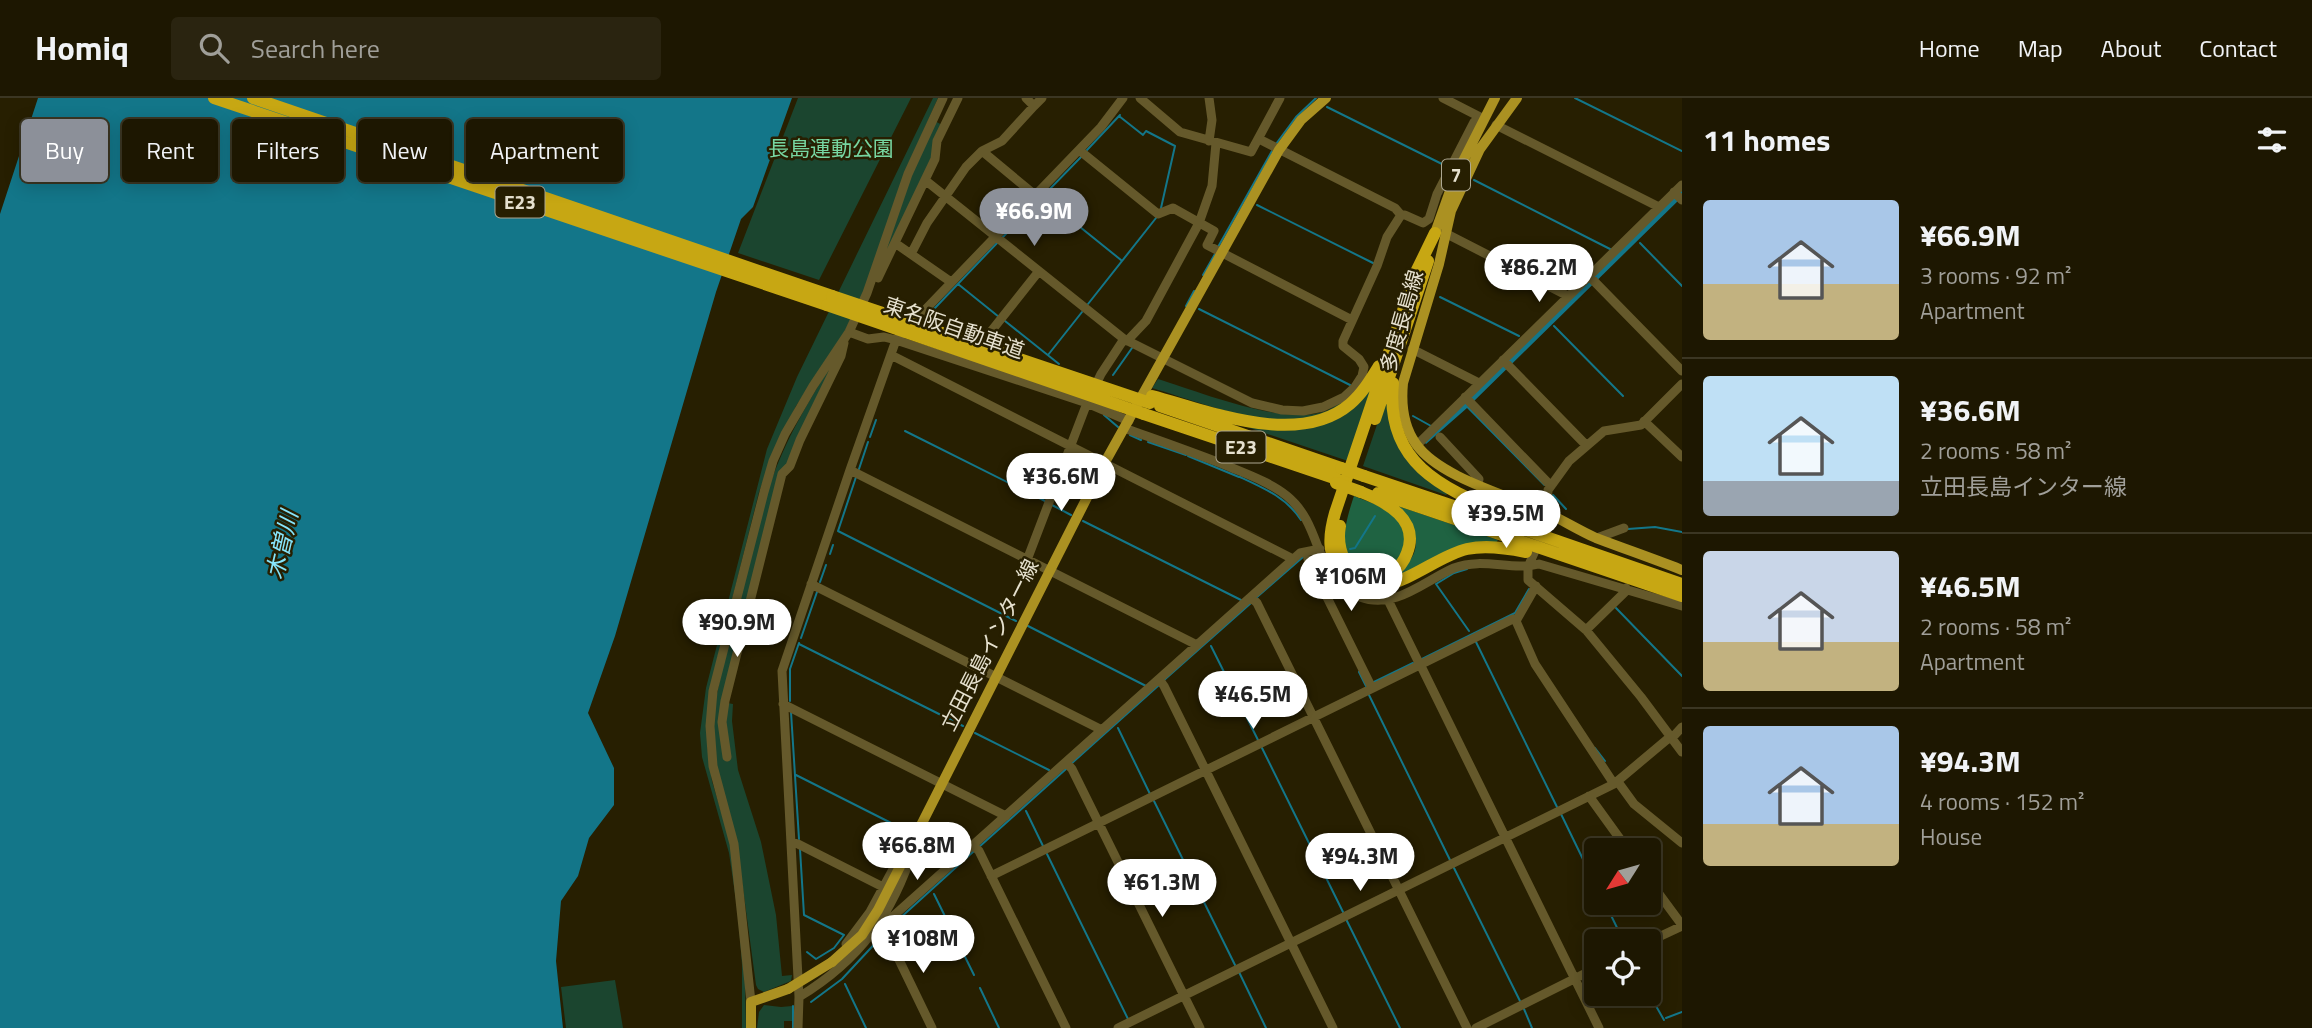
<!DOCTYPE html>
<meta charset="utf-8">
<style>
body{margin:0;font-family:"Titillium Web","Noto Sans JP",sans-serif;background:#2a2410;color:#f1f3f6;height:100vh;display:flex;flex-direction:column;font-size:26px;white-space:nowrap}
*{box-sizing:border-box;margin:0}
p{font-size:23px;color:#a09f99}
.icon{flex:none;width:38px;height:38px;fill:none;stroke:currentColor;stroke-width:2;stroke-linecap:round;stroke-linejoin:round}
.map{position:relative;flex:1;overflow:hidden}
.drawer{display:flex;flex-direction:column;background:#1d1701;width:630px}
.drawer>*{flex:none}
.banner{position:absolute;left:21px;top:21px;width:665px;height:63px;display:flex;gap:14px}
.needle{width:46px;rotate:233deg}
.controls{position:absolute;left:1584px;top:740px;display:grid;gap:14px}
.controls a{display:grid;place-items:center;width:77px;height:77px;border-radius:7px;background:#1d1701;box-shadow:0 4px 18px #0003,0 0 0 2px #3b3623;font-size:35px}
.price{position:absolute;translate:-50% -60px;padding:0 16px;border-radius:24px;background:#fff;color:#222;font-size:23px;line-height:46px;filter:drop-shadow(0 2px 4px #0008)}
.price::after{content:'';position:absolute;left:50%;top:42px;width:21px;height:16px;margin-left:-10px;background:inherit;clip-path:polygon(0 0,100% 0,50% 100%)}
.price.selected{background:#8c9099;color:#fff}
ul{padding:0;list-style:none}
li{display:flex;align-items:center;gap:21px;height:175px;padding:0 21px}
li+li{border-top:2px solid #3b3623}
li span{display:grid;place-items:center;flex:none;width:196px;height:140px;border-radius:7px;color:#555}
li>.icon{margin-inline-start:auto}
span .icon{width:84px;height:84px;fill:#fffc;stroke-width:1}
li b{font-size:30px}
h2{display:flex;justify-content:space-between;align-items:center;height:84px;padding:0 21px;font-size:30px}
.chip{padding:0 24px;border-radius:7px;background:#1d1701;box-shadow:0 4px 18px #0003,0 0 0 2px #3b3623;font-size:24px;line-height:63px}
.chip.selected{background:#8c9099;color:#fff}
header{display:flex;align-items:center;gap:42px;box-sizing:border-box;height:98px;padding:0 35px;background:#1d1701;border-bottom:2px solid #3b3623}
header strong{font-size:33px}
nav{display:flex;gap:38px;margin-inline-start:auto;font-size:24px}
.search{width:490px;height:63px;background:#2a2410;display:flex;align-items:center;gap:18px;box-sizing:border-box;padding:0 24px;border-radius:7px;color:#a09f99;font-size:26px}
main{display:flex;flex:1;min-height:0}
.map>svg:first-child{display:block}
.green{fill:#1b452f}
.forest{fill:#1f6342}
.water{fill:#137689}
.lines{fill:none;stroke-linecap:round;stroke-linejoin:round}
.stream{stroke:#137689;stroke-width:2}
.minor{stroke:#65592b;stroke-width:9}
.major{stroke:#ab9122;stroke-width:10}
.highway{stroke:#c7a713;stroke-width:12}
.major-bridge{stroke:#ab9122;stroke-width:10}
.highway-bridge{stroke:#c7a713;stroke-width:12}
.labels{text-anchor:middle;stroke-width:5;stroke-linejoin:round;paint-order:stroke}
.shield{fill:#271f01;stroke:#ada791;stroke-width:2}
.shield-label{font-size:19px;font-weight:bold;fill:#e6e1cf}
.park-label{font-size:21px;fill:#77d6a1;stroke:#271f01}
.street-label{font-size:21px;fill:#e6e1cf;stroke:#271f01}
.water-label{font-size:23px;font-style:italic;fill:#87e5fb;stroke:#271f01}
</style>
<header>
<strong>Homiq</strong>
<div class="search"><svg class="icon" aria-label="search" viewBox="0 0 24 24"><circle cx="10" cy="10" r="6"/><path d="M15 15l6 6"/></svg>Search here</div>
<nav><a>Home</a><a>Map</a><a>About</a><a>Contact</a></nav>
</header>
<main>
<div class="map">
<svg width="1682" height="930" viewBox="0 0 1682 930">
<rect width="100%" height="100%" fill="#271f01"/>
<path class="green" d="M798 0H911L819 182 738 155Z
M933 0H938L906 72 865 191 844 235 796 308 772 359 759 394 709 594 707 646 712 683 731 747 745 885 746 930H742V867L738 816 729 755 702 659 700 635 706 590 767 351 797 279Z
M935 23 942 27 934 60 878 175 911 77Z
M839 255 789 366 722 604 725 640 727 605 733 606 732 623 738 672 761 744 776 817 782 878 792 877 791 883 764 894 758 891 756 887 737 746 720 687 713 647 715 605 722 572 767 395C785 341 809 302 839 255Z
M1158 281C1200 294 1281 327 1323 314 1330 312 1336 307 1343 303L1340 309C1328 313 1315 320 1303 322 1259 328 1195 303 1152 290Z
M1376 282 1348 363 1217 319 1323 326Z
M1386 300H1388L1390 323 1448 395 1446 397 1363 368Z
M615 882 623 930H566L561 889Z
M764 907 781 909 792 908V923H784V930H757L759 914Z"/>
<path class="forest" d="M1354 398 1377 407 1397 419 1407 442 1403 459 1382 475C1376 474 1370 475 1365 473 1332 464 1347 419 1354 398Z
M1398 408 1498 442 1496 445 1400 479 1399 475C1427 449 1415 435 1398 408Z"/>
<path class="water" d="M38 0H792L753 109 741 121 716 194 615 538 588 615 614 670V707L589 740 578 778 561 803 556 863 563 930H0V116Z
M1682 91V99L1470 307 1547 386 1544 388 1467 310 1426 346 1424 344Z"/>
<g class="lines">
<path class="stream" d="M1575 0 1682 53
M1327 9 1446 68
M1119 18 1143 37 1146 33 1175 48 1161 110
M1276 46 1296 19 1316 0
M1087 52 1120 17
M1474 82 1610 151
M1044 100 1121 162
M1257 107 1373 165
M1003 139 1082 58
M1640 145 1682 188
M1218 149 1272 53
M1203 177 1215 156
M958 186 999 219
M1440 199 1519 238
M1088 206 1156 120
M1186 208 1194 193
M934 211 998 144
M1199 211 1350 287
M1005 223 1059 266
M1554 228 1623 298
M1048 257 1082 214
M1113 277 1132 250
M1104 317 1118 329
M1413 318 1431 328
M905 333 1045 403
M1130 337 1141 342
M870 339 876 322
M1148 344 1186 357
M1188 358 1239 379
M859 371 868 344
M1240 379C1264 390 1287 400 1301 422
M1553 397 1566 411
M1052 407 1071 417
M1083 423 1241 502
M1628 431 1655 429 1682 434
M838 433 1016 523
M838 433 856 379
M1350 451 1355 450 1375 418
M830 456 833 447
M1467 471 1454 475 1436 486 1469 533
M820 484 826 467
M1257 499 1303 459
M1616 510 1682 578
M1028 528 1146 588
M801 540 817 494
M1476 544 1557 709
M799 546 963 628
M1211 548 1258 642
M1422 561 1515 515 1529 491
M1359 574 1366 588
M1163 583 1251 505
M1374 584 1413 565
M1369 597 1450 762
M790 603V571L799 545
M791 614 799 741
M1118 630 1150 696
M975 635 1049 672
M1262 650 1343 814
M1595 650 1605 663
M1072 665 1159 587
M796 677 907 733
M1154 703 1235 867
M1026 713 1043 748
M1561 716 1596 788
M926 743 957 758
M979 749 1066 671
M800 751 804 817 844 837 834 850 816 861 807 854
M1047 756 1128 921
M1454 770 1520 903
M934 796 974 877
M1605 805 1624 844
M1346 821 1400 930
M888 831 974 753
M1239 874 1266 930
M845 886 866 930
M980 890 999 930
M1648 894 1664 922
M811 904 842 881 882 838
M793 908V930
M1524 911 1532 930
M1666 920 1682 914"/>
<path class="minor" d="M1026 0 1034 8 1042 0
M1140 0 1180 34 1251 54 1280 0
M1443 0 1484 21
M1496 27 1659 109
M1259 41 1395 110 1401 117H1405L1423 125 1429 121 1437 96 1474 24 1484 21
M1209 43 1212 22 1209 0
M1079 52 1158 116 1173 110 1214 133 1207 147 1352 222
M982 53 1035 97
M925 82 1124 241 1252 305 1282 312 1303 313 1323 309 1344 299 1355 289 1362 278 1364 269 1359 261 1343 248V243L1377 168 1387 139 1401 117
M1674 94 1682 102
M1445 135 1568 198
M895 145 951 184
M911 156 927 125 966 69 982 53 1002 43 1034 8
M1589 178 1682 273
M878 180 935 61 937 43 958 0
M849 234 868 241 884 239 896 242 1087 305 1129 323
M1127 243 1146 223 1199 125 1212 88 1216 45
M977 251 1039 173
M1412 251 1479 285
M891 257 1293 461
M1503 262 1586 347
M1682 286 1641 327 1604 333 1569 363 1548 392 1546 427 1528 469V482L1586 532 1641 599 1682 654
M1465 299 1551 388
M1644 323 1682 359
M1124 330C1160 343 1195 355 1230 369 1249 377 1271 385 1287 398 1325 429 1312 482 1360 499 1395 512 1424 483 1454 470 1483 459 1511 473 1539 466L1682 508
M1440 339 1479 381 1478 386
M1417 347 1682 87
M850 372 1197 547
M1597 440 1624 430
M1307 454 1308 461 1372 590
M1027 462 1087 305 1101 276 1124 241
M811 486 1102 632
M1536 488 1516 523 1535 566 1614 686
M1251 499 1257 505 1467 930
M1388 502 1420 567
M1586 532 1625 494 1626 490
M1420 566 1599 930
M1159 581 1164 588 1333 930
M783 606 1006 718
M1671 641 1682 629
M727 659 722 624 725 603 782 376 790 368 800 342 841 258 844 245
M1066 664 1072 671 1200 930
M1618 684 1634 706 1682 745
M1589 698 1628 752
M791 744 798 746 883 789
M974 748 979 753 1066 930
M991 778 1513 521 1516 523
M1648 781 1682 827
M878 827 887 837 932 930
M881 829 1300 455 1320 451
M1648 844 1682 828
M846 846 870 814 904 751
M799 899C860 862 893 816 914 749
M751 904 734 746 713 668 710 628 713 593 764 394 773 363 785 336 813 288 849 234 867 195 908 76 943 0
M798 930 799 899 782 573 850 372 896 242 1101 29 1123 0
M1118 930 1614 686 1670 639
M1476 930 1596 870"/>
<path class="major" d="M1517 0 1480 51 1451 113 1439 166 1403 285C1401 306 1403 328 1416 346 1439 379 1507 397 1543 413 1561 421 1578 432 1596 440 1625 451 1654 461 1682 472
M1435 135 1455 79 1495 0
M832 864 862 837 878 812 1104 366 1279 52 1301 22 1326 0
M751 930V904L788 891"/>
<path class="highway" d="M214 0 827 207
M253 0 832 198
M1435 135 1416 174 1335 415C1329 436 1326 459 1344 475 1382 512 1428 460 1467 451 1486 447 1506 450 1526 454
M1393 285C1384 374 1455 394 1522 424
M1152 298C1209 313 1298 350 1350 306 1362 296 1371 281 1379 268
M1160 308 1341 370
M1144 316 1337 381
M1375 321 1428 163
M1364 378 1513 428
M1378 395 1517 442
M1340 428C1334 459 1356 492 1390 476 1398 471 1404 464 1407 455 1420 422 1387 404 1361 394"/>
<path class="major-bridge" d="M788 891 832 864"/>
<path class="highway-bridge" d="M832 198 1150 305
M827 207 1144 316
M1341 370 1364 378
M1336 385 1361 394
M1520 430 1682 486
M1517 442 1682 498"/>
</g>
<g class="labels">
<g class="shield">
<rect x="1442" y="61.5" width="28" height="31" rx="5"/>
<rect x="495.5" y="88.5" width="49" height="31" rx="5"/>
<rect x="1216.5" y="333.5" width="49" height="31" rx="5"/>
</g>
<g class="shield-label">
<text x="1456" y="84">7</text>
<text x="520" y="111">E23</text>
<text x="1241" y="356">E23</text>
</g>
<g class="park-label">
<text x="831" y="58">長島運動公園</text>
</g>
<g class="street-label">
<text transform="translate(1402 223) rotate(-74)" y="7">多度長島線</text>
<text transform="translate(954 230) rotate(19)" y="7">東名阪自動車道</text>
<text transform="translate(990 547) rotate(-63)" y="7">立田長島インター線</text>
</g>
<g class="water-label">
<text transform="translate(282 447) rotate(-77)" y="8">木曽川</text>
</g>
</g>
</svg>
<div class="controls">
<a><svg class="needle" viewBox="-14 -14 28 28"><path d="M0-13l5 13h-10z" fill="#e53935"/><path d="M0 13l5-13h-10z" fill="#a09f99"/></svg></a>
<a><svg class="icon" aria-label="locate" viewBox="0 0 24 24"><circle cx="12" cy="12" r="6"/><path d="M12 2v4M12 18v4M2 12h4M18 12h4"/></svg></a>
</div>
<b class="price selected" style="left:1034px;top:150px">¥66.9M</b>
<b class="price" style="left:1539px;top:206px">¥86.2M</b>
<b class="price" style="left:1061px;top:415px">¥36.6M</b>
<b class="price" style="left:1506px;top:452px">¥39.5M</b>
<b class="price" style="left:1351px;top:515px">¥106M</b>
<b class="price" style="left:737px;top:561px">¥90.9M</b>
<b class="price" style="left:1253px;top:633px">¥46.5M</b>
<b class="price" style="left:917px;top:784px">¥66.8M</b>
<b class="price" style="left:1360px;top:795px">¥94.3M</b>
<b class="price" style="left:1162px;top:821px">¥61.3M</b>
<b class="price" style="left:923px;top:877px">¥108M</b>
<div class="banner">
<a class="chip selected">Buy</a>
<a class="chip">Rent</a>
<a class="chip">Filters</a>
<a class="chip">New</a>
<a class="chip">Apartment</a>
</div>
</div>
<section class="drawer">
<h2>11 homes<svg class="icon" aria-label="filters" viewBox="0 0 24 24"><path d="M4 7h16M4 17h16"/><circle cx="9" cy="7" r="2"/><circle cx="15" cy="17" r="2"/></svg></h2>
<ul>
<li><span style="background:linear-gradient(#a9c7e8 60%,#c2b280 0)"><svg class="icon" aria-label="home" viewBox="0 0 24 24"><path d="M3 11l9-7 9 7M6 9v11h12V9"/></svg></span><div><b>¥66.9M</b><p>3 rooms · 92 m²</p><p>Apartment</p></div></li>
<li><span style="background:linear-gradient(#bfe0f5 75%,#9aa5b1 0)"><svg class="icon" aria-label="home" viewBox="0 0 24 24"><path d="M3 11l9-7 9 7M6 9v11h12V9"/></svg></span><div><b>¥36.6M</b><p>2 rooms · 58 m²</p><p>立田長島インター線</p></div></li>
<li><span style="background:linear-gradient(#c9d6e8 65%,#c2b280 0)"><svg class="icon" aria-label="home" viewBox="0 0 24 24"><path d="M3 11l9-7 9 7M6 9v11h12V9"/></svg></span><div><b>¥46.5M</b><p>2 rooms · 58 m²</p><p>Apartment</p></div></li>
<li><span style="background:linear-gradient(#a9c7e8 70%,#c2b280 0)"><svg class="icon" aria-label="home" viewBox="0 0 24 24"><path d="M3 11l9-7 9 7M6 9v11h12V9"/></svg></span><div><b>¥94.3M</b><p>4 rooms · 152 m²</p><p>House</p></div></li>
</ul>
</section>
</main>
